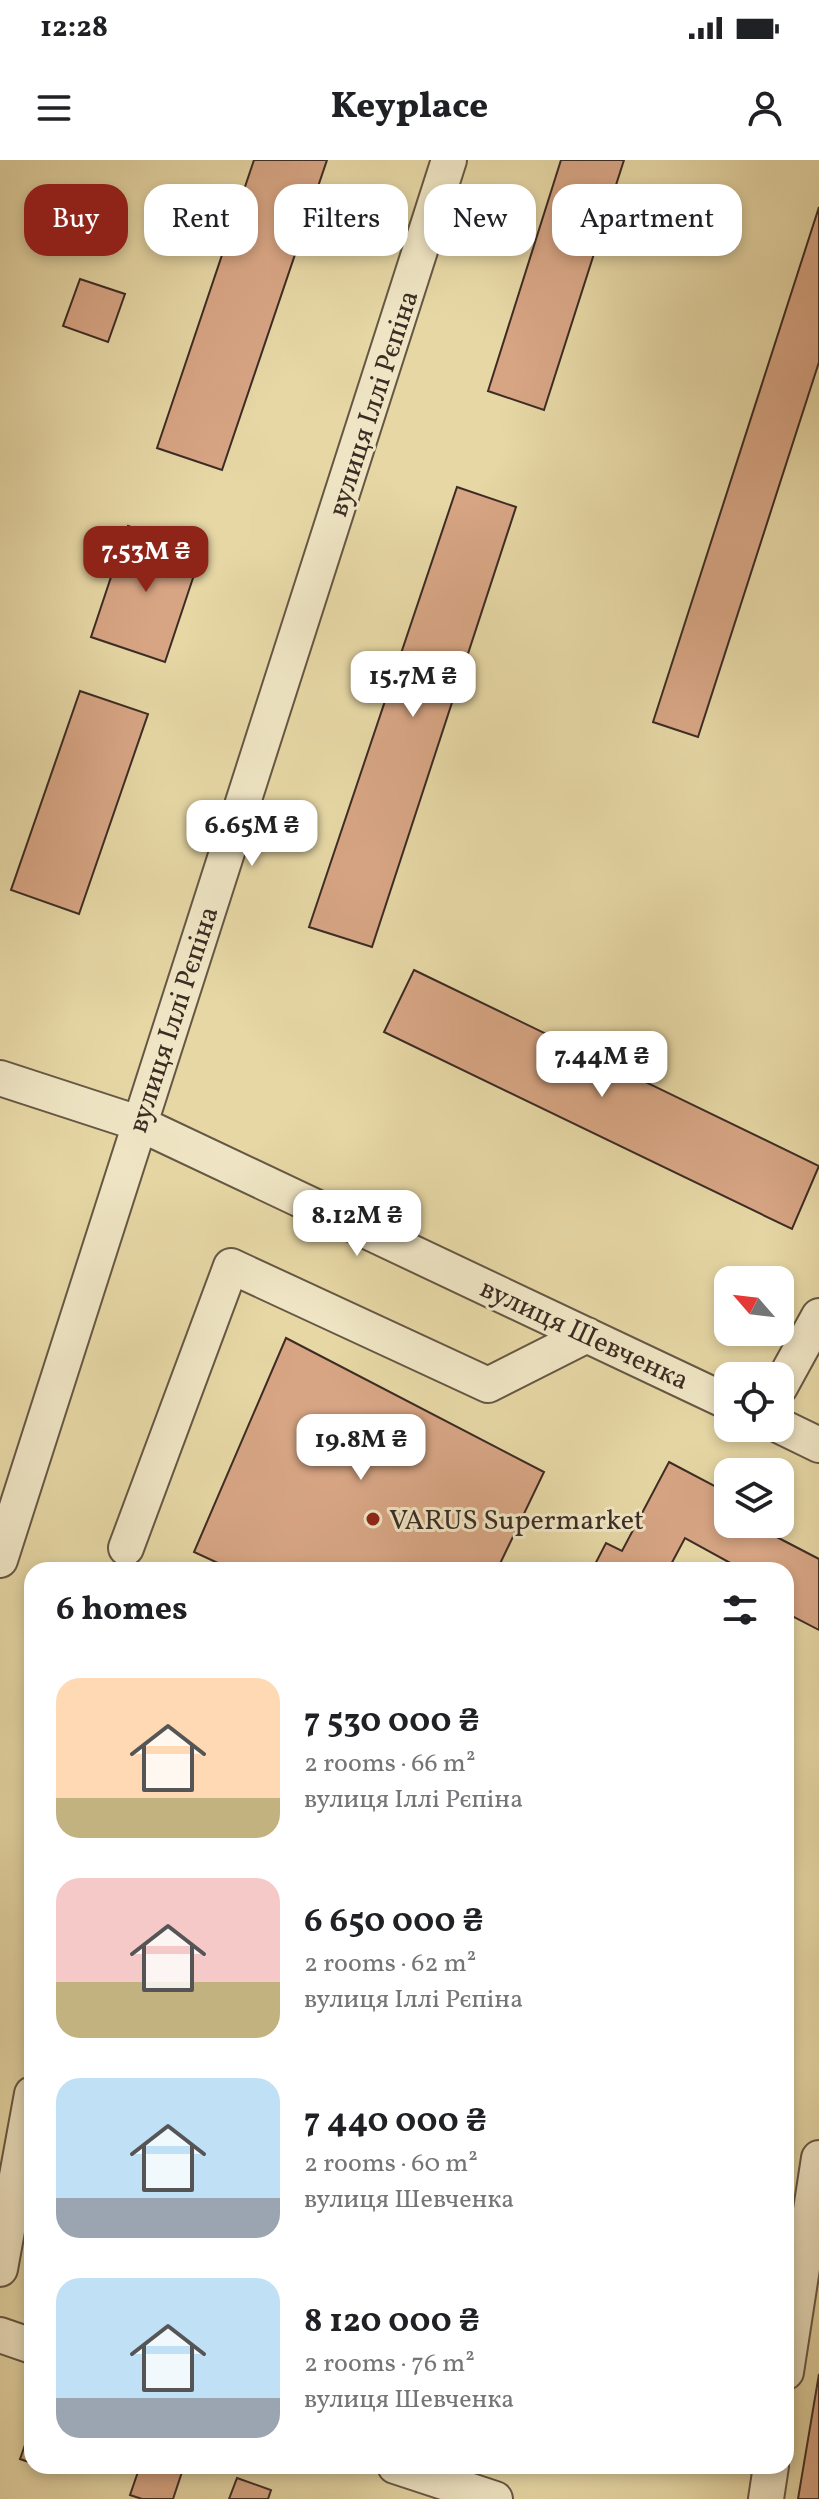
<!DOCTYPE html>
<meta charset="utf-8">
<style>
body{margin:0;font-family:Vollkorn,serif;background:#f2f2f2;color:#202124;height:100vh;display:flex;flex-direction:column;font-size:30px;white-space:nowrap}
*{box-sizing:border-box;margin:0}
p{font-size:26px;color:#757577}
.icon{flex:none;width:44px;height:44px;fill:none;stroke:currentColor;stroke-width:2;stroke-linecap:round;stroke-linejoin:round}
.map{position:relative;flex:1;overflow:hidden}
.details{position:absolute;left:24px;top:1402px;width:770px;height:912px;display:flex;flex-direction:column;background:#fff;border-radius:24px;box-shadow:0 4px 12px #0003}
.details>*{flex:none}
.hud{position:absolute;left:24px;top:24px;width:772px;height:72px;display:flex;gap:16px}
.needle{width:52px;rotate:298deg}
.controls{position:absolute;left:714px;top:1106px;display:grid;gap:16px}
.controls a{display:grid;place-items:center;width:80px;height:80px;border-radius:16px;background:#fff;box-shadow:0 4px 12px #0003;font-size:40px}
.price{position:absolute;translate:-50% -68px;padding:0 18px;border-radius:16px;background:#fff;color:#222;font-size:26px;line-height:52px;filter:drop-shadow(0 2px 4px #0008)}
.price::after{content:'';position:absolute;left:50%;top:48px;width:24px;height:18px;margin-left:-12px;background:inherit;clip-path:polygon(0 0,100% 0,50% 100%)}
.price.on{background:#8f2418;color:#fff}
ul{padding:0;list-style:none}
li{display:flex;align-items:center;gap:24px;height:200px;padding:0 32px}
li span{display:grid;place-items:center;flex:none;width:224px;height:160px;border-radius:24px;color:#555}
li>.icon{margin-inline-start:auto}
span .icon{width:96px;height:96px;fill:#fffc;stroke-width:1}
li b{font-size:34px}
h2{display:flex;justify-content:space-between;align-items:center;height:96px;padding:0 32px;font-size:34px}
.chip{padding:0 28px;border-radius:24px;background:#fff;box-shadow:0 4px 12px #0003;font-size:28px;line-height:72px}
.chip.on{background:#8f2418;color:#fff}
.status{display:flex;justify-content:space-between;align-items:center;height:56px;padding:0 40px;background:#fff;direction:ltr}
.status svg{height:22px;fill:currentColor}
header{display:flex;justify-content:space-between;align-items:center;height:104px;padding:0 32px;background:#fff;font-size:36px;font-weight:800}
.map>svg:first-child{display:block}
.building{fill:#d7a584;stroke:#3c2c24;stroke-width:2}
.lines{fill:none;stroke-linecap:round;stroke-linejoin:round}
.minor-casing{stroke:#665744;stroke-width:38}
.minor{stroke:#efe5c4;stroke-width:34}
.poi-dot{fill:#8f2418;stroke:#efe5c4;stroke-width:3}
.labels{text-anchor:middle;stroke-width:6;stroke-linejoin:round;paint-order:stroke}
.street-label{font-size:28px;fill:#3c2c24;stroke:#efe5c4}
.poi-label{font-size:28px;fill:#3c2c24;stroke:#efe5c4;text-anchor:start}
</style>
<div class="status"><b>12:28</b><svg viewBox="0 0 49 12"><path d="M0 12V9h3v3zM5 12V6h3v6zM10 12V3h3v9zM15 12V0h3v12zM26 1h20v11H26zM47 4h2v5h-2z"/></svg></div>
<header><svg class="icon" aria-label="menu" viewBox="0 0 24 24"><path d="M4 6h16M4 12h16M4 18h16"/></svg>Keyplace<svg class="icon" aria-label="person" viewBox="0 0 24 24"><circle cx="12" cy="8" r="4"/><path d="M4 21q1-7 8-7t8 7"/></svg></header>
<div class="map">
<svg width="819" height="2339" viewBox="0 0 819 2339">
<rect width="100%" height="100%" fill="#e6d7a5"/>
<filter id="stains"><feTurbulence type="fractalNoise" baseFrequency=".0025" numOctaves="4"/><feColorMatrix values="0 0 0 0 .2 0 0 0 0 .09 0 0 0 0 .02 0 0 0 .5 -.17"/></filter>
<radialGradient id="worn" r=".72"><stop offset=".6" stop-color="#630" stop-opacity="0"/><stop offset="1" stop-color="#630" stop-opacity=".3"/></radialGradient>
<path class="building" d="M254 0H327L222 310 157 288Z
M561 0H624L544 250 488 231Z
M819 47V202L698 577 653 562Z
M80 119 125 134 108 182 63 166Z
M457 327 516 347 372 787 309 767Z
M128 366 202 391 165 502 91 477Z
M80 531 148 554 79 754 11 730Z
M414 810 819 1006 792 1069 384 872Z
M286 1178 544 1312 497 1410H233L194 1392Z
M669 1302 728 1333V1364H774L769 1373 819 1399V1470L786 1453V1410H743L685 1378 668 1410H592L606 1383 622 1391Z
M32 2113V2156L25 2155Z
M819 2214V2339H798Z
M32 2265V2303L20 2299Z
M140 2306H184L173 2339H142L130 2335Z
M237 2318 271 2330 268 2339H229Z"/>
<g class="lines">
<defs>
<path id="minor" d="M0 918 138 963 728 1242
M780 1227 819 1156
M780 1266 819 1285
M126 1388 231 1106 488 1225 587 1175
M0 1400 449 0
M0 2109 32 1934
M0 2175 32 2186
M786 2212 819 1998
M395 2306 495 2339
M766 2339 771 2306"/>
</defs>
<use href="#minor" class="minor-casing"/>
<use href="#minor" class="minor"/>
</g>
<circle class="poi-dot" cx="373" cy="1359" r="8"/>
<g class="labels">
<g class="street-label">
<text transform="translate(372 243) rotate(-72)" y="10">вулиця Іллі Рєпіна</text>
<text transform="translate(172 859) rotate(-72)" y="10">вулиця Іллі Рєпіна</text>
<text transform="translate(585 1173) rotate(25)" y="10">вулиця Шевченка</text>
</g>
<g class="poi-label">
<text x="389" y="1369">VARUS Supermarket</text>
</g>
</g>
<rect width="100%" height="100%" filter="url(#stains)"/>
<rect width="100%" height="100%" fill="url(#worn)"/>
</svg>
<div class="controls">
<a><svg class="needle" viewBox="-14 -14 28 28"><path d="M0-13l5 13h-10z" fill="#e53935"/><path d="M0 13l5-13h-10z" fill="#757577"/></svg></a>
<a><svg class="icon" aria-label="locate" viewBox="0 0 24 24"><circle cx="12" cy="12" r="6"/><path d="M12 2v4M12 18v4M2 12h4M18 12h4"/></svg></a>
<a><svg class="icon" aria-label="layers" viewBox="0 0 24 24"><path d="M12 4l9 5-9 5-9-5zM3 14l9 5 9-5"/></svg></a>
</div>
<b class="price on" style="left:146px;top:434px">7.53M ₴</b>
<b class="price" style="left:413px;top:559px">15.7M ₴</b>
<b class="price" style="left:252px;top:708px">6.65M ₴</b>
<b class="price" style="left:602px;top:939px">7.44M ₴</b>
<b class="price" style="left:357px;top:1098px">8.12M ₴</b>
<b class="price" style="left:361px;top:1322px">19.8M ₴</b>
<div class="hud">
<a class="chip on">Buy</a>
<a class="chip">Rent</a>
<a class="chip">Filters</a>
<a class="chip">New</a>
<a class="chip">Apartment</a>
</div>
<section class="details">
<h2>6 homes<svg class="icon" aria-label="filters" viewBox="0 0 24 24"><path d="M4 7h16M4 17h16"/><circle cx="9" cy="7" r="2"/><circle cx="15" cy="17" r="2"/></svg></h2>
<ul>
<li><span style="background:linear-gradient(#ffd9b3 75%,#c2b280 0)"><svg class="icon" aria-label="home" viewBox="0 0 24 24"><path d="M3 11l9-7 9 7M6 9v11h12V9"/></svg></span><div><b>7 530 000 ₴</b><p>2 rooms · 66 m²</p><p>вулиця Іллі Рєпіна</p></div></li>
<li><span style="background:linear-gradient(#f6c9c9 65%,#c2b280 0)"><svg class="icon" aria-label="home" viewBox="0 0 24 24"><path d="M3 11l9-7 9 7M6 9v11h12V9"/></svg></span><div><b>6 650 000 ₴</b><p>2 rooms · 62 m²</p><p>вулиця Іллі Рєпіна</p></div></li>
<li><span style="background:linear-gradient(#bfe0f5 75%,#9aa5b1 0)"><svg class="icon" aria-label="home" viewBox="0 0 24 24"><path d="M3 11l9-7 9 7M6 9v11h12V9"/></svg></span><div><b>7 440 000 ₴</b><p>2 rooms · 60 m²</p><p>вулиця Шевченка</p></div></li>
<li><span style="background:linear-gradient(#bfe0f5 75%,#9aa5b1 0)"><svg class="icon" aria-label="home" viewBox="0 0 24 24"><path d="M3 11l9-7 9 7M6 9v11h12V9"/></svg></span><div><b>8 120 000 ₴</b><p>2 rooms · 76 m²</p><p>вулиця Шевченка</p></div></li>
</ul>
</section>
</div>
